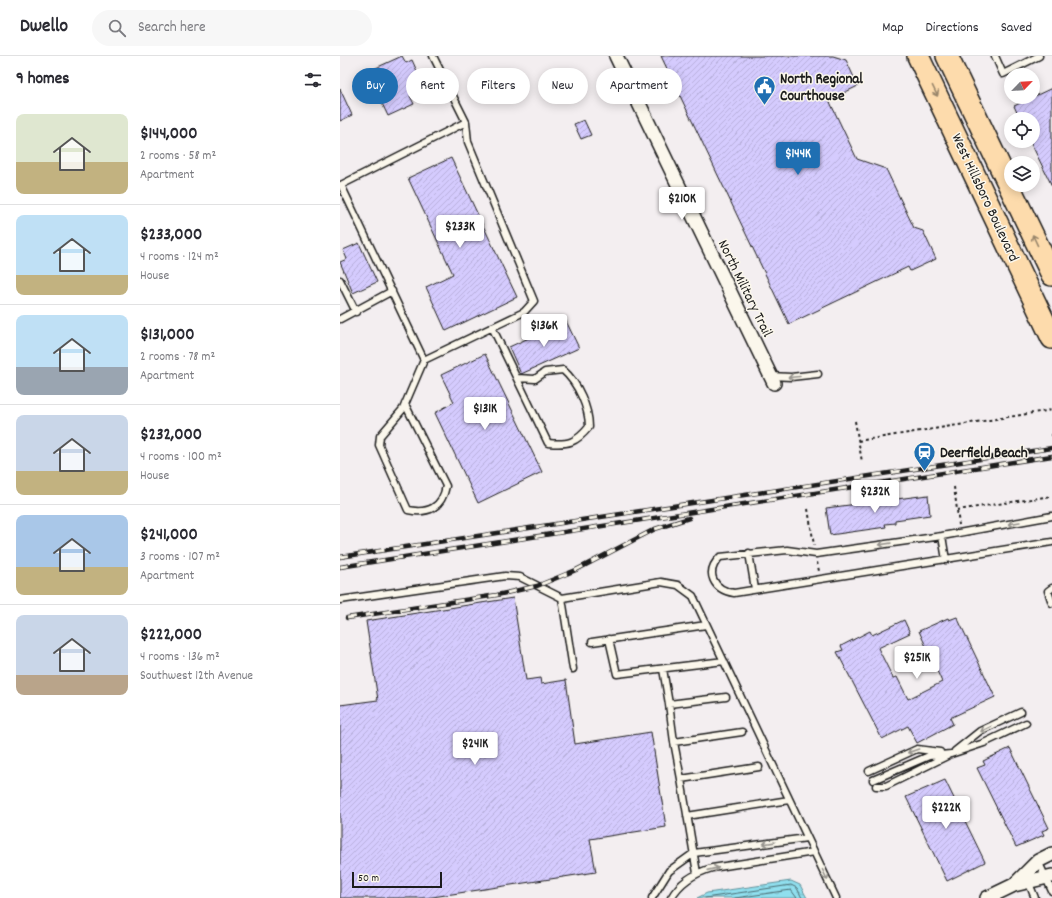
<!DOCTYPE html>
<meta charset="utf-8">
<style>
body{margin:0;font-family:Dekko,sans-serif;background:#f7f7f7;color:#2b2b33;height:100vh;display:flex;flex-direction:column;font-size:15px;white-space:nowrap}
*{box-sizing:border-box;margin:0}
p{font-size:13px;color:#7c7c81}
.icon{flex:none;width:22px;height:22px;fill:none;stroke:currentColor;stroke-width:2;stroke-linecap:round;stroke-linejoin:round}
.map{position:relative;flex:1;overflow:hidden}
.details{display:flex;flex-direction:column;background:#fff;width:340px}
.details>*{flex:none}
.hud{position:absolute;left:12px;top:12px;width:380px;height:36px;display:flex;gap:8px}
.needle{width:26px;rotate:65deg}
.buttons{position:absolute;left:664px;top:12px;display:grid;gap:8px}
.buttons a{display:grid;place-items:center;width:36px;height:36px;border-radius:50%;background:#fff;box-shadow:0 2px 10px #0003;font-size:20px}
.scale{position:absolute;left:12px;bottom:10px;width:90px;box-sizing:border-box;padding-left:4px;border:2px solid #1c1c1c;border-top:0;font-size:11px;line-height:14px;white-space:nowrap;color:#1c1c1c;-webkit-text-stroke:3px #fbf7ec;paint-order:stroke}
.price{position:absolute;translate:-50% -34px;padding:0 9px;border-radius:4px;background:#fff;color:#222;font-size:13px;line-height:26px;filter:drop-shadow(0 1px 2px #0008)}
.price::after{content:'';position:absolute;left:50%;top:24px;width:12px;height:9px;margin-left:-6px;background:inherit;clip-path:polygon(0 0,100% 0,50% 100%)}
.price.current{background:#1f6fb2;color:#fff}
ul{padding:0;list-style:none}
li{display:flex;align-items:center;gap:12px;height:100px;padding:0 16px}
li+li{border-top:1px solid #e1e1e2}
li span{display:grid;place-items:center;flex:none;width:112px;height:80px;border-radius:8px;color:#555}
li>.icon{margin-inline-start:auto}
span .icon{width:48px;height:48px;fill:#fffc;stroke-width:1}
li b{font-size:17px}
h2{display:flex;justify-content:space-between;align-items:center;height:48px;padding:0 16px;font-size:17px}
.pill{padding:0 14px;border-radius:18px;background:#fff;box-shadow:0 2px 10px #0003;font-size:14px;line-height:36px}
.pill.current{background:#1f6fb2;color:#fff}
header{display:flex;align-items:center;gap:24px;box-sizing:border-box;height:56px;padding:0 20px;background:#fff;border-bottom:1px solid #e1e1e2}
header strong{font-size:19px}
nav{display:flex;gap:22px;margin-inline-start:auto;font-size:14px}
.search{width:280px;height:36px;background:#f7f7f7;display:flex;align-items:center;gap:10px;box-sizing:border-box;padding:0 14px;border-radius:22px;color:#7c7c81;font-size:15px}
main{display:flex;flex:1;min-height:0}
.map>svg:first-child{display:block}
.water{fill:url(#water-ripples);stroke:#62919a}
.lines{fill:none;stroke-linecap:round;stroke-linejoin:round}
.shore{stroke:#4a6a70;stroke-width:1}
.building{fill:url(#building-hatch);stroke:#1c1c1c}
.service-casing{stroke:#1c1c1c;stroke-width:9}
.minor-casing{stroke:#1c1c1c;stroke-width:16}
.primary-casing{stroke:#1c1c1c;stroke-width:24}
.path{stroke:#1c1c1c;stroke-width:2;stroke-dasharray:3 3;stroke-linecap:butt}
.service{stroke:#fbf7ec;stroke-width:6}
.minor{stroke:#fbf7ec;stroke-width:13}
.primary{stroke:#fddbac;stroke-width:21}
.rail-casing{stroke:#1c1c1c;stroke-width:4.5}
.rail{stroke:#fbf7ec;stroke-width:3;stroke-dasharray:9;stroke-linecap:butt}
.oneway{stroke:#98856b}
.oneway2{stroke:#97948e}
.labels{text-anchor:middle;stroke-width:3;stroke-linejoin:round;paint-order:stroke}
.poi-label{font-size:15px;font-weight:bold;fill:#1c1c1c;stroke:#fbf7ec;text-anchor:start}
.street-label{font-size:15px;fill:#1c1c1c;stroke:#fbf7ec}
</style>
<header>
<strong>Dwello</strong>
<div class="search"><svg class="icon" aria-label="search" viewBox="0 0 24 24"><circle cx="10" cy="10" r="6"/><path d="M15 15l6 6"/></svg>Search here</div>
<nav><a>Map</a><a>Directions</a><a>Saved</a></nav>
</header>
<main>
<section class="details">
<h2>9 homes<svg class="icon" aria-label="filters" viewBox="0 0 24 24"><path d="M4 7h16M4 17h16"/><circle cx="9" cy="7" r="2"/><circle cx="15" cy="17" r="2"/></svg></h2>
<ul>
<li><span style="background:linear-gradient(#dfe7d0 60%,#c2b280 0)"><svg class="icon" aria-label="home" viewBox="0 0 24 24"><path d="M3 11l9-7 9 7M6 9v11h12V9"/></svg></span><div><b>$144,000</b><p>2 rooms · 58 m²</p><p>Apartment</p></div></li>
<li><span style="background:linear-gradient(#bfe0f5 75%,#c2b280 0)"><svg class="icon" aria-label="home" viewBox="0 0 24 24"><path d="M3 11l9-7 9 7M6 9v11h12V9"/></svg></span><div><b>$233,000</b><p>4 rooms · 124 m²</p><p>House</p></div></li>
<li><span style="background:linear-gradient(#bfe0f5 65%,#9aa5b1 0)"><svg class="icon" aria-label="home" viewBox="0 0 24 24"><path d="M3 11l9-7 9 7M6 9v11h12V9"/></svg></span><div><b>$131,000</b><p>2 rooms · 78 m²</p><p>Apartment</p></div></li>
<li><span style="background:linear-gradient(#c9d6e8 70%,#c2b280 0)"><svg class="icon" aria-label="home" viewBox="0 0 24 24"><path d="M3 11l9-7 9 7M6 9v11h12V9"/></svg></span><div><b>$232,000</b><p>4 rooms · 100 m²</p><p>House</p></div></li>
<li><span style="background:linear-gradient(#a9c7e8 65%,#c2b280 0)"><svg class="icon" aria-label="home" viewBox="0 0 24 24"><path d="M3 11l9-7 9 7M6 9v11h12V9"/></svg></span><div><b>$241,000</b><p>3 rooms · 107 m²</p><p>Apartment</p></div></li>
<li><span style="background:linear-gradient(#c9d6e8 75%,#b9a48a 0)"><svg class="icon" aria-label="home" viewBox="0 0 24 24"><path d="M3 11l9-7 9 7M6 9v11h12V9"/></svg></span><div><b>$222,000</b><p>4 rooms · 136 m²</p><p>Southwest 12th Avenue</p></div></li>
</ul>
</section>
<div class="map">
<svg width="712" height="842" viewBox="0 0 712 842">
<defs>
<pattern id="water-ripples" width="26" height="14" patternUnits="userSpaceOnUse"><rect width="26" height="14" fill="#90dfee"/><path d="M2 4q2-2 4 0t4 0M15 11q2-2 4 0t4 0" fill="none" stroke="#7cbfcc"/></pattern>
<pattern id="building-hatch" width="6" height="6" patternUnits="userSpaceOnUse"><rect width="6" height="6" fill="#d5cbfe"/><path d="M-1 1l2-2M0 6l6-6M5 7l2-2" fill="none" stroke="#b6aed9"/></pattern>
</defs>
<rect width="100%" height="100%" fill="#f3eef0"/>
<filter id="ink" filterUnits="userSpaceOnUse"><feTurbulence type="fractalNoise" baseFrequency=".025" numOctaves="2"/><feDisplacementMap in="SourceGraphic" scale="8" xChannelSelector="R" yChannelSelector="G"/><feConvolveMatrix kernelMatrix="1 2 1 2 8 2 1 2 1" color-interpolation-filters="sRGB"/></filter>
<g filter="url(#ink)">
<path class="water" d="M451 825 460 829 467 842H357L367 837Z"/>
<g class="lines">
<path class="shore" d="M365 842 451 829 457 832 462 842
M395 842 451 834 457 842"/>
</g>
<path class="building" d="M62 0 66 7 72 4 85 33 70 40 74 48 48 60 27 16Z
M321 0H493L506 4 518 30 489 44 517 103 546 113 574 172 583 175 596 203 570 215 568 211 449 268Z
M712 32V130L690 85H693V63H680L674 50Z
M0 33 12 59 0 65Z
M244 64 251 79 241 83 234 68Z
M111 102 177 241 106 275 86 231 113 218 68 122Z
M19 187 37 226 13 237 0 206 7 203 3 194Z
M226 265 239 292 181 318 169 291Z
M145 298 202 416 138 447 95 357 114 346 101 319Z
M588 439 590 459 555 464V467L545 468 546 471 490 479 486 452Z
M173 542 186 624 200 622 201 628 226 624 235 688 311 676 326 771 250 783 256 816 86 842H0V649L38 644 26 565Z
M617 561 655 641 610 662 613 668 577 687 568 670 542 683 497 596 503 594 501 590 530 575 532 579 564 564 570 577 538 592 553 622 557 621 568 643 602 626 579 575 608 562 609 564Z
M670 692 709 772 702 775 704 779 676 791 637 712 645 709 643 705Z
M605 724 645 806 607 825 566 741Z"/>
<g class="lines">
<defs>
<path id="service" d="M655 0 663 18 699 0
M0 224 16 256
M0 263 52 235
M152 271 208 387C228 389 236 387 249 371 249 352 238 327 223 314L205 316 195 323 177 322
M84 304 1 129 126 66
M430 320 451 321 478 318
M65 348 106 430C102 452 88 458 68 454L39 389 40 380 63 353 84 304 184 256 194 245 128 86 126 66 93 0
M712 460 602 480 476 498 447 494 380 501C364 517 374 534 394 537L712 486
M602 480 606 504
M409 497 415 533
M712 532 708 535 712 547
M0 544 165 520 180 521 222 542
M269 583 277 618 384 605
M252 586 366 569
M233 613 222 542 321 526 338 529 353 540 496 842
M323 613 329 648 386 641
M329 648 334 686 402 676
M334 686 341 723 419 711
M615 695 640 675 681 656
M529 715 577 693 600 696
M341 723 357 817
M533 724 589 700 611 698 644 687 686 667
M536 730H546L607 700
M347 760 449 744
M698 805 712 835
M688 825 695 842
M312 842 329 815 354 797 467 782
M331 842C340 826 355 817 372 812L474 796"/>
<path id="minor" d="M276 0 434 327
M674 829 698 805 712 798
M647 842 674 829 712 820"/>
<path id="primary" d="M578 0 712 282
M607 0 712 219"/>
</defs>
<use href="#service" class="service-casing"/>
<use href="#minor" class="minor-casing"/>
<use href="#primary" class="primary-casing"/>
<path class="path" d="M515 365 522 406
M711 379H712
M518 385 712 354
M614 431 619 469
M468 453 474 489
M617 454 712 440
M477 506 479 515"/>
<use href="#service" class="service"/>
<use href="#minor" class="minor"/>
<use href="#primary" class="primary"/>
<defs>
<path id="rail" d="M0 501 712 392
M0 511 712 400
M7 562 157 539 197 530 236 514 315 473 349 462"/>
</defs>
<use href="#rail" class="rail-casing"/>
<use href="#rail" class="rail"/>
</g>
<defs><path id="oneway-shaft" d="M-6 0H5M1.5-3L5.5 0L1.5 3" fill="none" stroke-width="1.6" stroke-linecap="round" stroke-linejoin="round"/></defs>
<g class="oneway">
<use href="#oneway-shaft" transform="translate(595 35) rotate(64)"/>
<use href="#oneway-shaft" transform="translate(695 184) rotate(-115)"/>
</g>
<g class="oneway2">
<use href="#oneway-shaft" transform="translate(454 321) rotate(175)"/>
<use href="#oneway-shaft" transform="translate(674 467) rotate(170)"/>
<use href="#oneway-shaft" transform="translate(545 488) rotate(172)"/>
<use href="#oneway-shaft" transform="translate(646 673) rotate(154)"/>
<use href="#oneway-shaft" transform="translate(573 695) rotate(161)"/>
<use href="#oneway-shaft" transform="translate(429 787) rotate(172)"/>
<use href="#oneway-shaft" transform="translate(373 813) rotate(-13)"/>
<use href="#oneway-shaft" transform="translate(485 819) rotate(65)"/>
</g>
</g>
<defs>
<symbol id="civic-pin" viewBox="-11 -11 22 30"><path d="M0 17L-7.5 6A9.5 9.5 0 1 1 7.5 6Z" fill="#1f6fb2" stroke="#fbf7ec"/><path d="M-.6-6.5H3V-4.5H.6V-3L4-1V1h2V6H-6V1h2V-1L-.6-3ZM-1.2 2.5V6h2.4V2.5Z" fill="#fff"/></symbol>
<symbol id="station-pin" viewBox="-11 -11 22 30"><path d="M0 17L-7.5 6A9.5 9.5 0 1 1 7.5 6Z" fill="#1f6fb2" stroke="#fbf7ec"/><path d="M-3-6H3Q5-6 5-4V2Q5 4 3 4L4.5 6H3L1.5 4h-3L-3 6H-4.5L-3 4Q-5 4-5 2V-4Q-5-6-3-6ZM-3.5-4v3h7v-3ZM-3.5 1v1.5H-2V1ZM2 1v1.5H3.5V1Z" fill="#fff"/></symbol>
</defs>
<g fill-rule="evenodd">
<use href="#civic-pin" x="412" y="18" width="25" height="34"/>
<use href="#station-pin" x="572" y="384" width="25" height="34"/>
</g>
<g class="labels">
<g class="poi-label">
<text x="440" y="27">North Regional<tspan x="440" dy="17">Courthouse</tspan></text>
<text x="600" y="401">Deerfield Beach</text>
</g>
<g class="street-label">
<text transform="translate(646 141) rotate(65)" y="5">West Hillsboro Boulevard</text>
<text transform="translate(406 232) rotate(64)" y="5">North Military Trail</text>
</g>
</g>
</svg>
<div class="buttons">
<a><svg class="needle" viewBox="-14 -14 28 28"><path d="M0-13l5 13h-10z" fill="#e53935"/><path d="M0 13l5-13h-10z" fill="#7c7c81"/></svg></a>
<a><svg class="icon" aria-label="locate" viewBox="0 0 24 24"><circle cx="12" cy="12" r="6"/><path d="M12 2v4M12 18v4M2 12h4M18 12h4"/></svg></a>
<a><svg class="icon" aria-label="layers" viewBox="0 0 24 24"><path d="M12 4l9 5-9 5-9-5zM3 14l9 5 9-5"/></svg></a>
</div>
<div class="scale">50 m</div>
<b class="price current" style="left:458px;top:120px">$144K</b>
<b class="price" style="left:342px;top:165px">$210K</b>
<b class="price" style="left:120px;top:193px">$233K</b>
<b class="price" style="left:204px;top:292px">$136K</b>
<b class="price" style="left:145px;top:375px">$131K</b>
<b class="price" style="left:535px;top:458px">$232K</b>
<b class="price" style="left:577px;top:624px">$251K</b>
<b class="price" style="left:135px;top:710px">$241K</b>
<b class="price" style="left:606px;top:774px">$222K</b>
<div class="hud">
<a class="pill current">Buy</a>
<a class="pill">Rent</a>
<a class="pill">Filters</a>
<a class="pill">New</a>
<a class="pill">Apartment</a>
</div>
</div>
</main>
